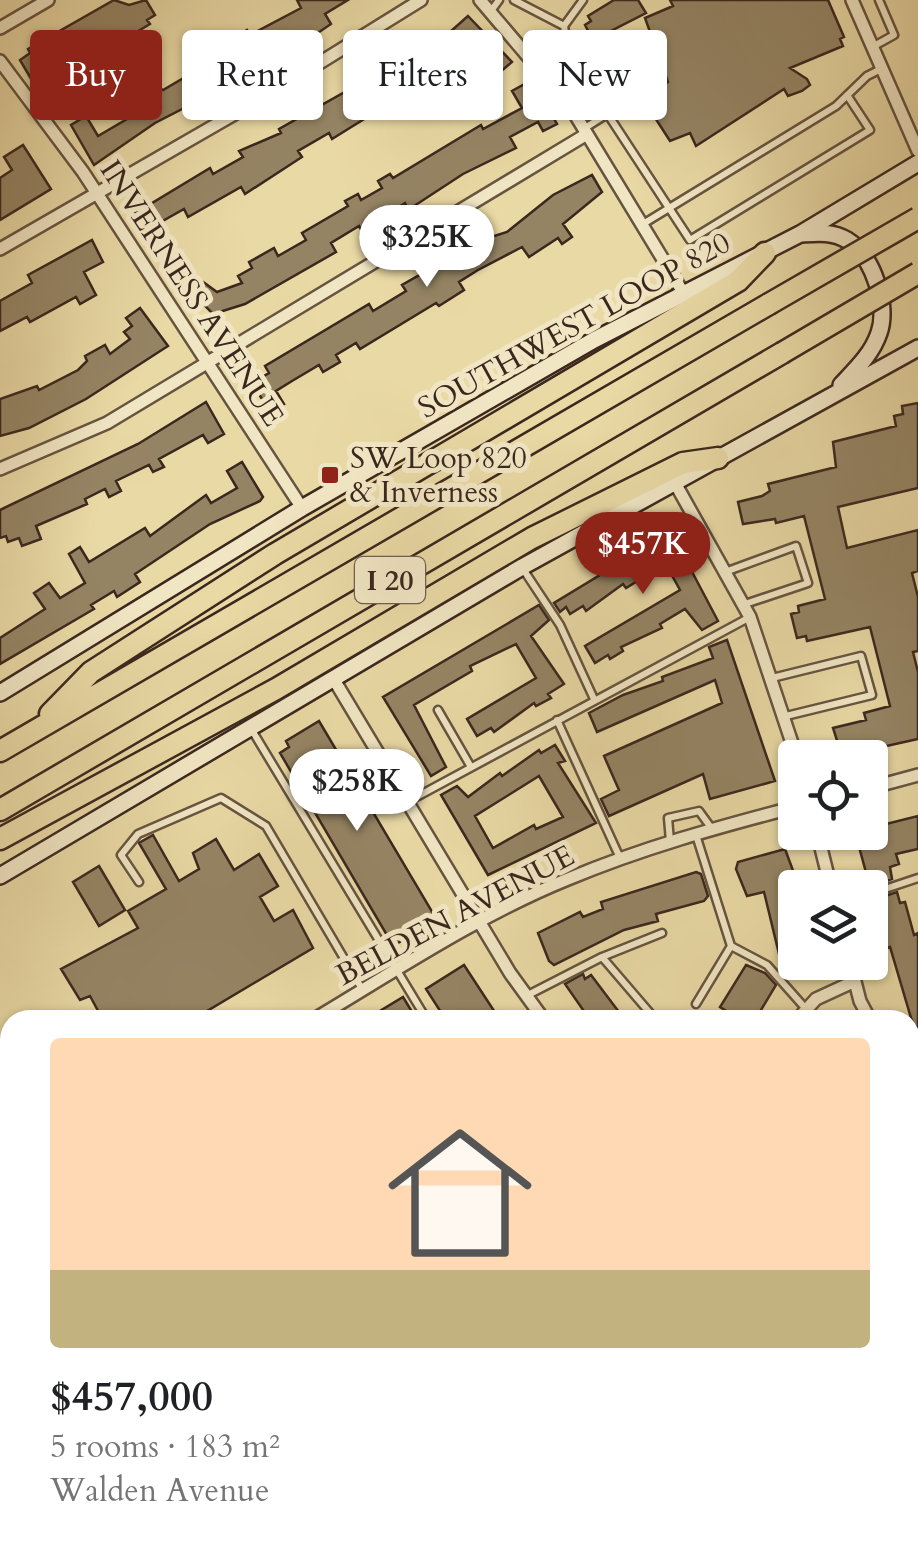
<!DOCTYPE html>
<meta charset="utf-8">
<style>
body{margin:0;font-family:Cardo,serif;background:#f6f6f6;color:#202124;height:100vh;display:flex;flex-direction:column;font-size:38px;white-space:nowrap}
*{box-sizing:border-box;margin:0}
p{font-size:32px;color:#757577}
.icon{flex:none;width:55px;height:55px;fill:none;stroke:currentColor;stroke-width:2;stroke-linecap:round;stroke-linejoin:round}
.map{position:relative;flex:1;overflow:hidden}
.side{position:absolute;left:0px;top:1010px;width:920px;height:552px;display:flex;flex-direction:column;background:#fff;border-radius:30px 30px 0 0;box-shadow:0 2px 8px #0004}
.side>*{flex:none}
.hud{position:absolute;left:30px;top:30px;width:860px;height:90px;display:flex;gap:20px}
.buttons{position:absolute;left:778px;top:740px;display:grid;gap:20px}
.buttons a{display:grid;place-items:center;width:110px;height:110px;border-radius:10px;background:#fff;box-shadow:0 2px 8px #0004;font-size:50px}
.price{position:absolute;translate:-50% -85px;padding:0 22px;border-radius:35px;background:#fff;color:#222;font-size:32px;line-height:65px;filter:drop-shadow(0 2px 5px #0008)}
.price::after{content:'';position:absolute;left:50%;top:60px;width:30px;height:22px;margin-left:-15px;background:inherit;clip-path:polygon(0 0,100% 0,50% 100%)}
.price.active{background:#8f2418;color:#fff}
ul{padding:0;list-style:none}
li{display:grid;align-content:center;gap:20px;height:530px;padding:0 50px}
li span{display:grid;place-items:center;height:310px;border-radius:10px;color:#555}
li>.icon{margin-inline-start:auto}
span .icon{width:180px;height:180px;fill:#fffc;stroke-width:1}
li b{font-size:42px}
.chip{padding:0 35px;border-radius:10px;background:#fff;box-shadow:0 2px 8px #0004;font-size:35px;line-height:90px}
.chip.active{background:#8f2418;color:#fff}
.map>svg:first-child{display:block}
.building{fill:#958464;stroke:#3b271e;stroke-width:2.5;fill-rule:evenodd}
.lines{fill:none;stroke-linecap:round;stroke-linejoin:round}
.service-casing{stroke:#665440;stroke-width:11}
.minor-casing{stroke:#665440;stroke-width:16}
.tertiary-casing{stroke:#665440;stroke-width:19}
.secondary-casing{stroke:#3b271e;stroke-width:20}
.motorway-casing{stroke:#3b271e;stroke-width:25}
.service{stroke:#f1e6c4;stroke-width:6}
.minor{stroke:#f1e6c4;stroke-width:11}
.tertiary{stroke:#f1e6c4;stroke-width:14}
.secondary{stroke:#f1e6c4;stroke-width:15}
.motorway{stroke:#e9d9a5;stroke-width:20}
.motorway-bridge-casing{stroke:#3b271e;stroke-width:25;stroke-linecap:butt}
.motorway-bridge{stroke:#e9d9a5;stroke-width:20}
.poi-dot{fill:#8f2418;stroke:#f1e6c4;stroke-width:4}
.labels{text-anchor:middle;stroke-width:10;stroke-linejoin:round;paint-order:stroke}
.shield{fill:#f1e6c4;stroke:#726050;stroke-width:2.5}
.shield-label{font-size:28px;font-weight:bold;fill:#3b271e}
.street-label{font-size:30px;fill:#3b271e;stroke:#f1e6c4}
.poi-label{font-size:30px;fill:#3b271e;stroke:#f1e6c4;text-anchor:start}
</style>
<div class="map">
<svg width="918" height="1562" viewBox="0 0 918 1562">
<rect width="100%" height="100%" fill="#e9d9a5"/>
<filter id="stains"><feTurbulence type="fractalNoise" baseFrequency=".002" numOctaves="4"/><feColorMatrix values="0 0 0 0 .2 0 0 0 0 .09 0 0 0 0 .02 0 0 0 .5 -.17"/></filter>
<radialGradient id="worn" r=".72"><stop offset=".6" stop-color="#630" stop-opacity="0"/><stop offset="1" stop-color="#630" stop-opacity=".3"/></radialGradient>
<path class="building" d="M114 0 129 5 146 0 155 15 147 20 150 24 125 39 121 33 87 53 81 43 59 56 62 60 49 68 60 91 44 101 20 60 30 53 28 49Z
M297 0H348L325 14 331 24 309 39 254 69 251 63 219 82 223 88 155 123 94 165 71 125 86 116 98 136 132 116 128 109 139 103 136 97 156 86 163 90 226 53 237 43 234 38 247 30 250 35 301 8Z
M614 0H638L646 13 593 40 585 25 591 21 588 16Z
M670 0H828L844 37 840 39 843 46 790 68 807 79 810 85 802 91 788 96 784 89 696 146 690 133 670 141 643 99 668 82 645 18 673 6Z
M468 16 512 62 499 73 479 52 462 67 456 60 427 79 433 88 396 114 390 103 332 139 329 133 298 151 302 157 245 194 241 187 188 217 184 209 161 222 176 252 164 259 134 214 210 168 213 174 243 157 239 151 281 133 279 129 398 62 426 38 432 48Z
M532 80 557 124 543 131 538 122 510 137 516 148 463 174 408 210 405 203 362 231 359 226 331 243 336 252 245 304 213 314 190 290 199 279 217 292 242 283 238 276 252 268 249 262 274 248 278 256 306 240 302 233 348 206 345 201 358 194 361 200 382 188 378 181 390 174 393 178 481 125 483 129 522 108 512 91Z
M23 145 51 189 0 220V178L12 170 4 157Z
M592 175 602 192 563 224 572 237 562 244 558 238 529 257 522 247 478 270 459 282 464 290 439 306 436 303 360 349 356 343 336 355 340 362 323 372 319 365 292 381 276 391 284 404 270 412 252 383 269 373 265 366 369 304 373 311 406 291 402 285 479 241 507 232 553 195Z
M92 240 103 262 84 272 96 295 80 304 76 297 30 322 27 317 0 331V301L32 283 28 275Z
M140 308 168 346 86 399 29 428 0 436V399L37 386 39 390 78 370 87 361 85 356 105 345 110 354 130 339 124 332 132 326 126 318Z
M206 402 224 434 208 443 203 435 159 459 164 467 153 472 149 465 116 481 121 491 109 497 105 489 85 499 87 504 36 526 41 539 22 546 19 538 8 542 6 536 0 538V510L138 444Z
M918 403V488L838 507 847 548 918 530V571L912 573 918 597V651L913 652 918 672V739L873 749 872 745 840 750 833 728 866 720 864 713 890 706 870 627 807 641 806 636 797 638 791 614 799 612 798 606 825 599 804 516 776 523 775 519 743 524 738 502 762 496 770 491 768 484 836 467 833 442 896 426 894 416 903 414 902 406Z
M242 462 263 497 260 501 210 524 135 574 140 582 117 597 114 591 91 605 94 609 0 664V638L45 609 34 593 49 583 60 598 85 583 69 554 80 547 89 562 145 528 150 536 206 495 211 503 237 488 227 471Z
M671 532 718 621 702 630 685 609 660 624 662 628 621 647 623 651 610 659 608 655 595 663 585 646 680 590 670 572 666 573 660 561 637 575 639 580 626 588 623 584 586 611 583 606 570 614 566 607 560 612 554 603Z
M539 605 549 620 531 636 564 684 548 694 551 698 536 706 534 703 494 732 491 728 477 736 467 719 536 678 516 644 470 666 472 671 414 705 446 767 431 776 383 697Z
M727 640 775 781 710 799 703 774 609 816 601 799 619 790 604 756 722 703 715 680 597 732 589 713 623 695 663 681 662 677 713 658 709 647Z
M319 721 437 920 398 943 391 942 280 753 289 747 286 741Z
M555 745 565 761 558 763 596 823 488 875 441 795 457 786 468 797 500 773 502 776 539 750 541 753ZM539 776 563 817 536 829 534 825 493 848 475 816Z
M918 816V849L896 854 899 864 890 867 892 879 870 887 855 832H870V828Z
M153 835 179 881 199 869 193 853 216 839 234 870 259 854 278 886 260 897 274 921 293 910 313 948 192 1020H103L90 996 80 1000 61 969 138 928 128 911 166 889 139 843Z
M785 849 795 876V957L781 962 764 892 747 896 736 869 738 862Z
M99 866 125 910 99 926 73 882Z
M696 872 701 874 708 896 704 901 656 914 658 921 624 930 554 965 549 961 538 933 580 912 583 917 603 909 601 902Z
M897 892 900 903 905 902 914 935 918 933V1027L914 1028 890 947 885 949 873 900Z
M464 965 500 1020H446L426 989Z
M746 965 765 973 776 985 755 1020H741L720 1007Z
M583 974 585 979 591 975 625 1020 588 1017 565 984Z
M403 997 417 1020H365Z"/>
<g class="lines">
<defs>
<path id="service" d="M514 0 564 26
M583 0 564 26 569 55 690 240 870 130 847 95
M491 11 499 0
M874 46 894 35 879 0
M583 76 615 49H628L645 75V90L585 128
M571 105 588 84
M643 224 836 106 867 76 883 68
M523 569 560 625 594 699
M725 572 796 546 808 583 745 604
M772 678 861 656 872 695 786 716
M438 710 471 767
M557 720 620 858
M250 727 427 1020
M409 801 750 617
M696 835 731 946 767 965 806 1009
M670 841 668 818 699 811 712 829
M139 882 121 855 138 834 221 798 266 826 362 989
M870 894 918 878
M602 957 662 933
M526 996 602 957 656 1020
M696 1004 731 946
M910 1168 918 1173
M910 1185 918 1190"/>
<path id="minor" d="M480 0 570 106 684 294
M852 0 918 151
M0 28 48 0
M0 61 83 172 302 508
M0 249 271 93 421 0
M0 469 107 423 587 134
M675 483 750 617 797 758
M333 678 510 973 544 1020
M870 788 918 775
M817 832 831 888
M850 962 860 1001 870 1020
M313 1020C395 971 479 915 568 879 642 848 718 827 795 807
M797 1020 816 999 855 981
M910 1061 918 1066
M0 1204 10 1199
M910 1283 918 1287
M0 1458 10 1452
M910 1510 918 1512
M567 1552 582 1562"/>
<path id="tertiary" d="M0 1269 10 1283
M248 1552 258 1562"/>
<path id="secondary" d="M800 234C817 233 832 231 847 240 873 256 889 305 879 333 872 354 856 369 841 385
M0 693 302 508 594 340 800 234 918 163
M0 876 522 567 918 348"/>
<path id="motorway" d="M50 714 91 672 275 554 738 281 765 253
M0 751 769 304
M0 810 782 353
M0 839 276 689 532 538 683 463 718 458"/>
</defs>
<use href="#service" class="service-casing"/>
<use href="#minor" class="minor-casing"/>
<use href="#tertiary" class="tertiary-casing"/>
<use href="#secondary" class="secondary-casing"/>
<use href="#motorway" class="motorway-casing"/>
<use href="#service" class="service"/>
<use href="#minor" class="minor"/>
<use href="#tertiary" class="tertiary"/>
<use href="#secondary" class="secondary"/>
<use href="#motorway" class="motorway"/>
<defs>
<path id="motorway-bridge" d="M769 304 918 218
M782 353 918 273"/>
</defs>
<use href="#motorway-bridge" class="motorway-bridge-casing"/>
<use href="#motorway-bridge" class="motorway-bridge"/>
</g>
<rect class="poi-dot" x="320" y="465" width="20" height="20" rx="5"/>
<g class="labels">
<rect class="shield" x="355" y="557" width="70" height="46" rx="8"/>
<g class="shield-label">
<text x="390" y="590">I 20</text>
</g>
<g class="street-label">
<text transform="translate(192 293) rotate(57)" y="10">INVERNESS AVENUE</text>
<text transform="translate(574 325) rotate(-29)" y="10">SOUTHWEST LOOP 820</text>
<text transform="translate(455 915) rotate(-28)" y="10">BELDEN AVENUE</text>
</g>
<g class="poi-label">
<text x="350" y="468">SW Loop 820<tspan x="350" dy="34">&amp; Inverness</tspan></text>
</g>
</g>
<rect width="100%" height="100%" filter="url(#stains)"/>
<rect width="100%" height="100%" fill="url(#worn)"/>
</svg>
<div class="buttons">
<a><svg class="icon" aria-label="locate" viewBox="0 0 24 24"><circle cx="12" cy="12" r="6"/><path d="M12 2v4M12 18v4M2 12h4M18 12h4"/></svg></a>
<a><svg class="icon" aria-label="layers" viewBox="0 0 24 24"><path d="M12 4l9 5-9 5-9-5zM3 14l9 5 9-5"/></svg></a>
</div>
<b class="price" style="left:427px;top:290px">$325K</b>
<b class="price active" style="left:643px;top:597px">$457K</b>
<b class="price" style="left:357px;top:834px">$258K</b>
<div class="hud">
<a class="chip active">Buy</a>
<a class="chip">Rent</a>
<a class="chip">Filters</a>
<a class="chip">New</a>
</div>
<section class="side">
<ul>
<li><span style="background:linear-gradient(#ffd9b3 75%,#c2b280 0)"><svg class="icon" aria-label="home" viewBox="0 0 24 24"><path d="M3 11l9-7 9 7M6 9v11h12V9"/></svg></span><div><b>$457,000</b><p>5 rooms · 183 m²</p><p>Walden Avenue</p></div></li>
</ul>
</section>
</div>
